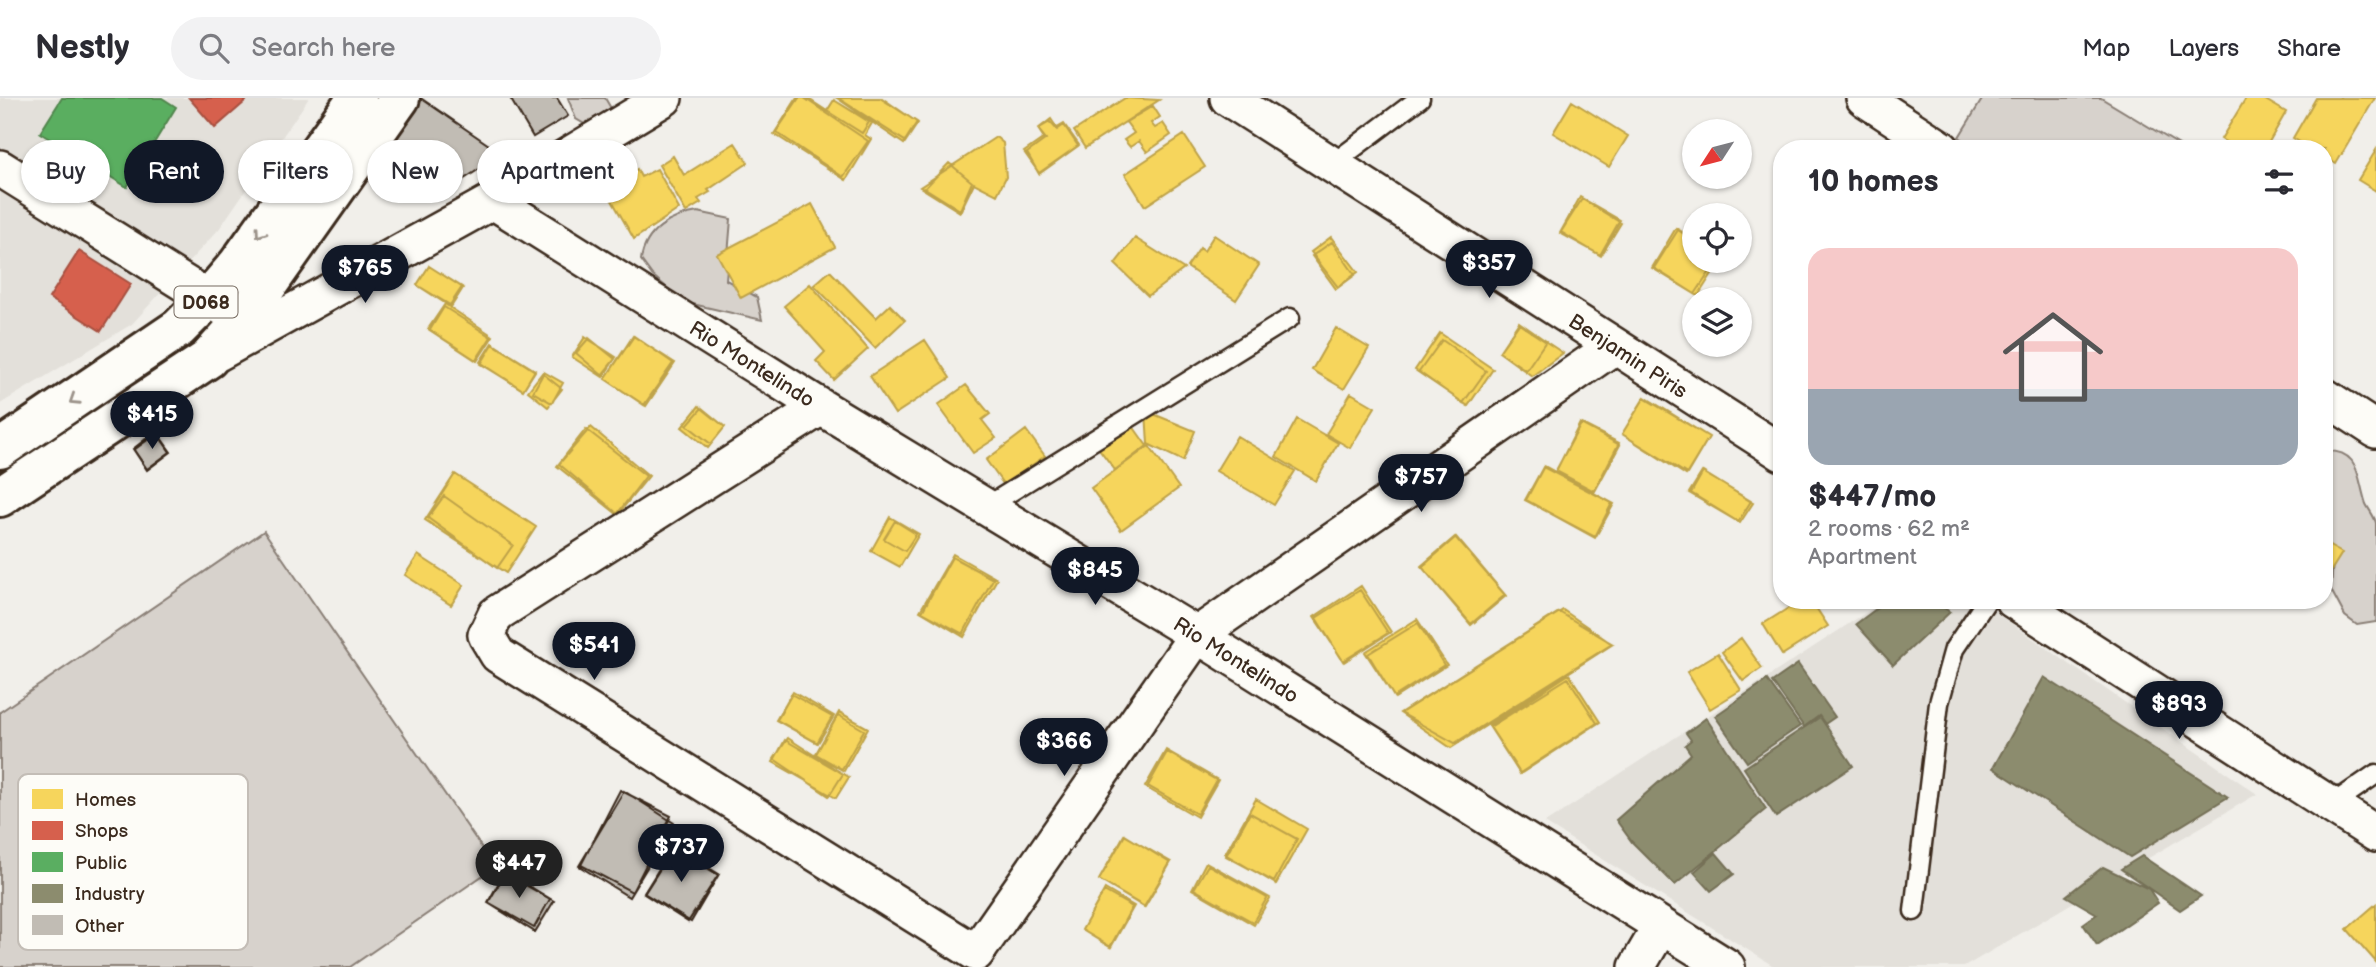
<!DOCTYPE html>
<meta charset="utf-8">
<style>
body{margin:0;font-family:"Balsamiq Sans",sans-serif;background:#f2f2f3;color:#2b2b33;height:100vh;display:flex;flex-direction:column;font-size:26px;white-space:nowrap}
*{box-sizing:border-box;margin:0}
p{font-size:23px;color:#7c7c81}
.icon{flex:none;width:38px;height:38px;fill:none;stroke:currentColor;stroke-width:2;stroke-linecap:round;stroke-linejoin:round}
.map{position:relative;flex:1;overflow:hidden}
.side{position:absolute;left:1773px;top:42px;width:560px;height:469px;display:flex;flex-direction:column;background:#fff;border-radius:28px;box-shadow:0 2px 5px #0004}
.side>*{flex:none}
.hud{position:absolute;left:21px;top:42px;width:665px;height:63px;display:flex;gap:14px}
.needle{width:46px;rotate:234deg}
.tools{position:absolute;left:1682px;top:21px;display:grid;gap:14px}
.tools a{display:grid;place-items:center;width:70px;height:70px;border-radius:50%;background:#fff;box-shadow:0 2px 5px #0004;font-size:35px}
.price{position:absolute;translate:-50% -60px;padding:0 16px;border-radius:24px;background:#111827;color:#fff;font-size:23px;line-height:46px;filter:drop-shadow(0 2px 4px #0008)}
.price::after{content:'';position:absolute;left:50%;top:42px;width:21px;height:16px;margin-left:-10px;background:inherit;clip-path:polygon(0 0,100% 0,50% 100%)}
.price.selected{background:#222;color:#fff}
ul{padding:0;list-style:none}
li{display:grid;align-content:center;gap:14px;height:371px;padding:0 35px}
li+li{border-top:2px solid #e1e1e2}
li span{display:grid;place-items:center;height:217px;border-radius:21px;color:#555}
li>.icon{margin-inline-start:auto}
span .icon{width:126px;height:126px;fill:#fffc;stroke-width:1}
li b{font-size:30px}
h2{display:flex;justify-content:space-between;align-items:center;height:84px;padding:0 35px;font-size:30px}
.pill{padding:0 24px;border-radius:32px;background:#fff;box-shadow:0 2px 5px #0004;font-size:24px;line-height:63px}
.pill.selected{background:#111827;color:#fff}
header{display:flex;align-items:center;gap:42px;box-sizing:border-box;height:98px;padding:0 35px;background:#fff;border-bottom:2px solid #e1e1e2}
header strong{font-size:33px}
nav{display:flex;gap:38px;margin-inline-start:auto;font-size:24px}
.search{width:490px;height:63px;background:#f2f2f3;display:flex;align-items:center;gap:18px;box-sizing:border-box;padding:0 24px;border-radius:38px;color:#7c7c81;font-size:26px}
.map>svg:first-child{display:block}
.built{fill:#e3e0da}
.green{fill:#d7d2cc;stroke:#897e75;stroke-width:2}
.homes{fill:#f6d55c;stroke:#bea249;stroke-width:2}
.shops{fill:#d6604d;stroke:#a8503f;stroke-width:2}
.public{fill:#5aae61;stroke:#51864d;stroke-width:2}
.industry{fill:#8c8c6e;stroke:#746f56;stroke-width:2}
.building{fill:#c1bcb4;stroke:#3b2a1e;stroke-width:2}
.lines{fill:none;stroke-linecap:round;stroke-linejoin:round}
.lane-casing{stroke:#3b2a1e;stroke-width:23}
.street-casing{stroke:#3b2a1e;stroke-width:40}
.primary-casing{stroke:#3b2a1e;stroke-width:44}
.lane{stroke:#fdfcf7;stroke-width:18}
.street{stroke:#fdfcf7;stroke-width:35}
.primary{stroke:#fdfcf7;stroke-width:38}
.oneway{stroke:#9c938a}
.labels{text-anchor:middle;stroke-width:7;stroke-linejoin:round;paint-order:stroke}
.shield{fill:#fdfcf7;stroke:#75695f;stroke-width:2}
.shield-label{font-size:19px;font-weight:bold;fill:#3b2a1e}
.street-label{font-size:21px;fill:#3b2a1e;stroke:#fdfcf7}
.key{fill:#fdfcf7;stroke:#c3bdb6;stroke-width:2}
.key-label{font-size:19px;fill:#3b2a1e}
</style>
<header>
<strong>Nestly</strong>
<div class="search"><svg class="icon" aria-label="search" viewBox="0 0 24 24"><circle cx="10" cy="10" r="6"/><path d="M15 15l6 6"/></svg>Search here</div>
<nav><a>Map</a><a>Layers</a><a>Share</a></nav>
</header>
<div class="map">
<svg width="2376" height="869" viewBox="0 0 2376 869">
<rect width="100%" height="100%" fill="#f1efea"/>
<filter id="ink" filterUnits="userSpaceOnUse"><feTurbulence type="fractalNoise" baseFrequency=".0143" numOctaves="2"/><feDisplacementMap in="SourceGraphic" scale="14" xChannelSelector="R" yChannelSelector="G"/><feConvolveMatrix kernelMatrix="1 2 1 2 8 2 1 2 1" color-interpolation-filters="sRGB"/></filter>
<g filter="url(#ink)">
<path class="built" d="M0 0H309L219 131 132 226 0 306Z
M1885 502H1977L2257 696 1964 869H1775L1545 725Z"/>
<path class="green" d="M568 0H605L616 19 598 34 576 21Z
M1983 0H2101L2184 50 1978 51 1959 39Z
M698 114 731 121 726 182 757 199 762 222 684 204 652 177 641 162C645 133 670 118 698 114Z
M2324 353C2361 351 2357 380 2366 406 2369 412 2375 419 2376 425 2376 456 2376 493 2376 524L2357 527 2345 518 2331 492 2333 462 2324 448Z
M264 433 495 769 350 869H0V614Z"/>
<path class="homes" d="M797 0H807L827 13 834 2 872 25 865 37 871 41 846 82 774 36Z
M799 0H804L868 43 843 79 776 34Z
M837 0H882L918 25 904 46Z
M838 0H880L917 24 905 43Z
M1125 0 1159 2 1085 50 1074 33Z
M2246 0H2262L2286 14 2265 51H2237L2221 41Z
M2316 0H2375L2336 66 2324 59V51H2311L2293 40Z
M834 2 869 24 862 35 827 13Z
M1572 3 1628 38 1609 69 1553 35Z
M1153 8 1160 19 1151 25 1155 30 1163 25 1171 37 1147 54 1139 43 1130 49 1124 42 1134 35 1126 24Z
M1051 21 1057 30 1064 26 1079 47 1039 75 1024 54 1044 40 1038 31Z
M1050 24 1057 32 1064 27 1078 48 1039 76 1027 55 1046 41 1038 31Z
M1184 37 1205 69 1145 108 1125 76Z
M996 39 1003 45 1006 79 997 97 974 85 960 114 920 89Z
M735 45 748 65 708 92 710 94 698 101 701 105 686 114 659 67 673 58 684 77Z
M2376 52V93L2358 82Z
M949 65 972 84 960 112 925 90Z
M637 71 641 79 657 71 679 111 634 141 605 90Z
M1580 99 1620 122 1600 157 1560 135Z
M1582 101 1621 125 1601 158 1561 134Z
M812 106 835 149 741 200 717 156Z
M1676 130 1694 141V163H1720L1698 198 1652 170Z
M1678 132 1694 143V163H1717L1695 196 1654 170Z
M1214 137 1259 167 1236 202 1187 169 1200 150 1204 153Z
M1331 139 1358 174 1338 189 1311 154Z
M1135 140 1184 171 1148 198 1115 166Z
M1332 144 1355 177 1336 191 1312 158Z
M429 168 463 190 451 209 417 187Z
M429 168 462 189 450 207 417 187Z
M830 173 876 220 890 207 905 222 875 250 814 187Z
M810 186 868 251 834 282 816 263 825 254 784 208Z
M445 206 493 238 477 263 428 231Z
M444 209 491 239 476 262 430 232Z
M1519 224 1546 243 1526 272 1499 254Z
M1519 226 1563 255 1532 278 1499 254Z
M1336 230 1369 250 1344 291 1312 272Z
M1440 235 1493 271 1468 308 1415 272Z
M633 238 675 265 646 308 605 281Z
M634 238 673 265 644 307 605 281Z
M585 239 616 259 603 279 572 259Z
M589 240 615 261 602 277 576 255Z
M925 242 950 280 895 316 870 278Z
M1442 242 1486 273 1463 305 1419 274Z
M492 245 535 273 523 292 480 264Z
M493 246 535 272 523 292 481 266Z
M544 274 563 285 552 305 533 294Z
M542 275 562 291 548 309 528 293Z
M966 287 990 316 982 322 996 340 973 355 938 307Z
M1351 295 1375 309 1350 350 1326 336Z
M1645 299 1709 339 1686 377 1622 336Z
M1644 300 1709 339 1687 376 1622 336Z
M699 308 725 329 708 350 682 329Z
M702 310 725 329 711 346 687 327Z
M1146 313 1195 333 1183 363 1148 346Z
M1297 321 1338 345 1316 383 1276 359Z
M1130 324 1147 348 1115 372 1097 348Z
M1580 325 1619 345 1594 393 1556 373Z
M1581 326 1620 347 1594 395 1555 374Z
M591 329 649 378 618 416 559 366Z
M586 331 646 378 617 416 557 368Z
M1026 332 1045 358 1004 387 986 362Z
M1237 338 1295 373 1274 407 1216 373Z
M1149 348 1179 390 1121 432 1091 390Z
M1544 368 1614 406 1595 440 1526 402Z
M1543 369 1612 405 1595 439 1525 402Z
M1702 374 1751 403 1738 424 1689 395Z
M1703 374 1753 405 1740 425 1691 395Z
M455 376 536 429 506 475 425 422Z
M444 398 513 447 497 470 428 420Z
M890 419 919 436 900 469 871 453Z
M895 423 916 436 905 453 884 441Z
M1455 439 1505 497 1471 526 1421 468Z
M1456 439 1506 498 1471 527 1422 469Z
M2324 445 2342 455 2324 484Z
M953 456 997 481 964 539 920 513Z
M418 457 464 487 451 507 405 477Z
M952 459 993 481 963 536 922 514Z
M1361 488 1391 534 1344 564 1314 519Z
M1360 492 1388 535 1343 563 1316 520Z
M1801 502H1811L1828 528 1782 557 1763 526Z
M1563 512 1612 546 1455 645 1401 615Z
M1559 514 1613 546 1451 650 1400 615Z
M1417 521 1447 567 1395 600 1365 554Z
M1418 525 1444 567 1394 599 1368 556Z
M1741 540 1762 570 1743 583 1722 554Z
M1718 555 1741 592 1710 611 1687 574Z
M1569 576 1600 624 1520 676 1489 628Z
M1568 580 1597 625 1520 675 1490 629Z
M793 594 834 618 818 645 777 622Z
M791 596 832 619 817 645 776 622Z
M839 614 868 630 844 673 815 657Z
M838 617 864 632 842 671 816 656Z
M788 640 843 676 829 698 774 661Z
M785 642 849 679 836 700 773 664Z
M1166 652 1218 682 1197 719 1145 689Z
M1167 654 1216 682 1197 716 1148 688Z
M1256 701 1307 731 1276 786 1225 756Z
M1250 715 1297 741 1274 784 1226 758Z
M1124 737 1171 764 1145 809 1099 782Z
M1125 737 1170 765 1144 809 1099 782Z
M1206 764 1270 800 1254 827 1192 791Z
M1208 767 1267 800 1253 824 1194 791Z
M1105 791 1134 808 1111 849 1082 832Z
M1104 793 1132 809 1110 849 1082 832Z
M2376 806V864L2347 831Z"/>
<path class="shops" d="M189 0H244L246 3 215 30Z
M79 153 131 186 101 233 49 200Z"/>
<path class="public" d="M62 0H162L176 9 127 89 40 35Z"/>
<path class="industry" d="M1888 502H1933L1950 514 1893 567 1856 526Z
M1798 566 1835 619 1825 626 1819 618 1804 629 1772 584Z
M2044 579 2228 699 2130 759 1993 670Z
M1767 582 1800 628 1747 664 1715 618Z
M1820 619 1853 668 1776 719 1744 670Z
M1706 620 1766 711 1675 787 1632 744 1616 722 1691 656 1685 647 1691 642 1686 635Z
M1716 755 1734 776 1711 793 1694 774Z
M2142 758 2201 798 2180 812 2121 771Z
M2103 769 2149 791 2158 805 2097 847 2083 826 2097 816 2066 798Z"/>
<path class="building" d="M510 0H557L568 18 533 39Z
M422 1 502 56 458 85 395 40Z
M156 333 171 354 147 372 133 351Z
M157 335 170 354 147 371 134 352Z
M620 692 671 718 632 794 581 767Z
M624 693 674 725 629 799 579 768Z
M673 748 719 776 691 824 644 795Z
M674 749 718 777 688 824 644 796Z
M506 774 554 803 535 834 488 805Z
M504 775 550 801 534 830 488 804Z"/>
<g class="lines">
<defs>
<path id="lane" d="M1331 67 1420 0
M986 409 1290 220
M2331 707 2376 676
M1914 813 1939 605 1954 551 1987 502"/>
<path id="street" d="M1228 0 1782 355
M1864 0 1942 51
M0 70 243 222
M493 103 821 309 1197 537 1727 869
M218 255 493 103 664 0
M2324 298 2376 332
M821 309 496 516 486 537 498 557 976 855 1197 537 1613 249
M2013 502 2376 736
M1637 869 1661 828"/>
<path id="primary" d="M0 351 179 230 210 199 238 166 357 0
M0 399 208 261 243 222 400 0"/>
</defs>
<use href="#lane" class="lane-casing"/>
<use href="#street" class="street-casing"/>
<use href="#primary" class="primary-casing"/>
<use href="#lane" class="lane"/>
<use href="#street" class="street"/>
<use href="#primary" class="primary"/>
</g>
<defs><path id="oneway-chevron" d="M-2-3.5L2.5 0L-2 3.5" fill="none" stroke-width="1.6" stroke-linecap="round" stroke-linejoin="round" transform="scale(1.75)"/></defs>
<g class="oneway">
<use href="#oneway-chevron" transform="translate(260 135) rotate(125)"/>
<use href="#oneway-chevron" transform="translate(74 302) rotate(147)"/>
</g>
</g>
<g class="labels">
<rect class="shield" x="174.5" y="188.5" width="63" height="31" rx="5"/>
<g class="shield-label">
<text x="206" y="211">D068</text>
</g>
<g class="street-label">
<text transform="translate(1628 258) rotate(33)" y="7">Benjamin Piris</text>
<text transform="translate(752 266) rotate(32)" y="7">Rio Montelindo</text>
<text transform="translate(1236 562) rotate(32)" y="7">Rio Montelindo</text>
</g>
</g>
<rect x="18" y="676" width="230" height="176" rx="10" class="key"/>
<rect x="32" y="691" width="31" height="20" fill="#f6d55c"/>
<rect x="32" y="723" width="31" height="19" fill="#d6604d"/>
<rect x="32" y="754" width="31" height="20" fill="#5aae61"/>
<rect x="32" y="786" width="31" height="19" fill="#8c8c6e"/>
<rect x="32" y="817" width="31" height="20" fill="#c1bcb4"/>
<g class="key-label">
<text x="75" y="708">Homes</text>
<text x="75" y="739">Shops</text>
<text x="75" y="771">Public</text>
<text x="75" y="802">Industry</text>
<text x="75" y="834">Other</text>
</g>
</svg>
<div class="tools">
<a><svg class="needle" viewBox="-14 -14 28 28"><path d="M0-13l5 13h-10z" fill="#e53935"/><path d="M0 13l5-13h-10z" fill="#7c7c81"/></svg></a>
<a><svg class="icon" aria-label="locate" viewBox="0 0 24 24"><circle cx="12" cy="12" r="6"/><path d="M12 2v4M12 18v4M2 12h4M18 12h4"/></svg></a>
<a><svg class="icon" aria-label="layers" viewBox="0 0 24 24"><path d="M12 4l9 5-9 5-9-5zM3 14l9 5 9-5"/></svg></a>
</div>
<b class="price" style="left:1489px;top:202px">$357</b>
<b class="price" style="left:365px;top:207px">$765</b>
<b class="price" style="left:152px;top:353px">$415</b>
<b class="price" style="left:1421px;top:416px">$757</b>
<b class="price" style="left:1095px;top:509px">$845</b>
<b class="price" style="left:594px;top:584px">$541</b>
<b class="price" style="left:2179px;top:643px">$893</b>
<b class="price" style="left:1064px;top:680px">$366</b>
<b class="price" style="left:681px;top:786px">$737</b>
<b class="price selected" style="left:519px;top:802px">$447</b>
<div class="hud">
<a class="pill">Buy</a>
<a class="pill selected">Rent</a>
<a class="pill">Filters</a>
<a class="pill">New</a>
<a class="pill">Apartment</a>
</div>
<section class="side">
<h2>10 homes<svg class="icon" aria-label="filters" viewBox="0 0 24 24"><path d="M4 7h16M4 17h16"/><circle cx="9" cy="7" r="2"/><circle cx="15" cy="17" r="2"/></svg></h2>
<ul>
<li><span style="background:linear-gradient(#f6c9c9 65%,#9aa5b1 0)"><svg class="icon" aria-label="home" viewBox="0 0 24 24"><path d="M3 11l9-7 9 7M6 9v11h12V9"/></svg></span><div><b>$447/mo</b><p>2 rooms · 62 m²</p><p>Apartment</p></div></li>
</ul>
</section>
</div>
